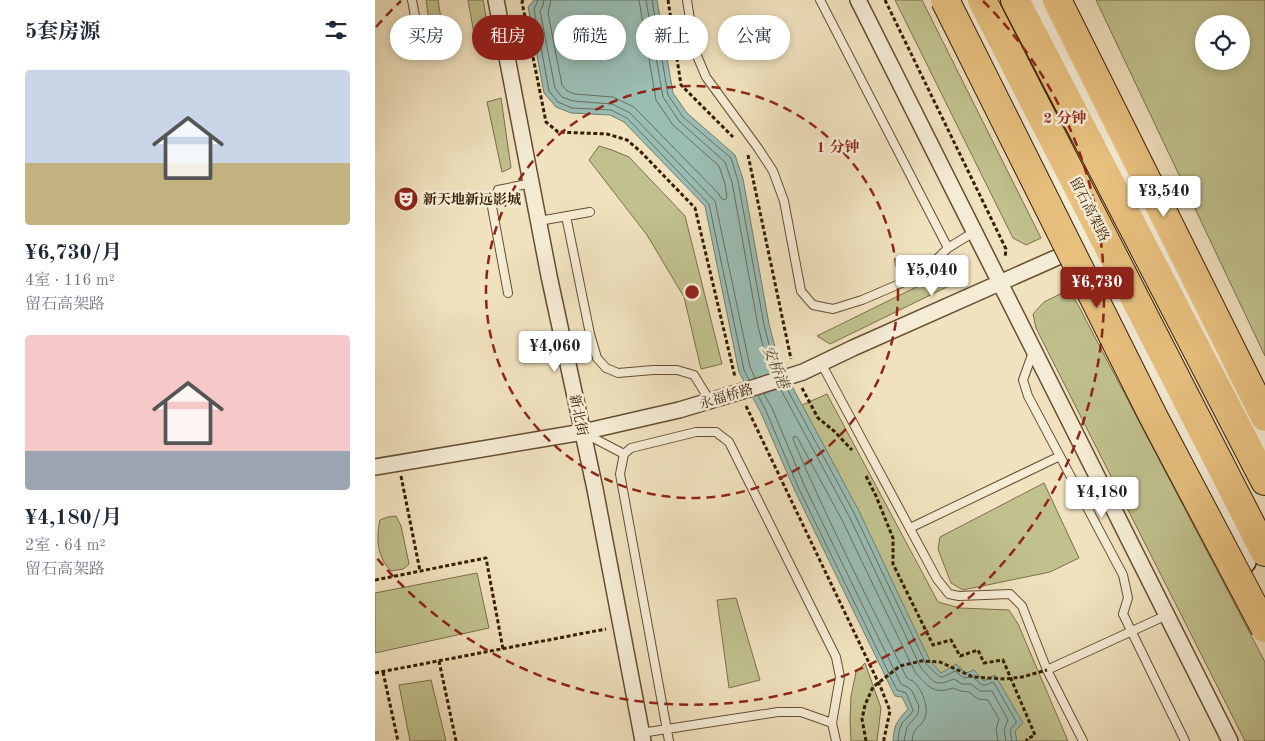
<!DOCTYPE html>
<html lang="zh">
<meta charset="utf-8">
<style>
body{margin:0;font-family:"Old Standard TT","Noto Serif SC",serif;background:#f6f6f7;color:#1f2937;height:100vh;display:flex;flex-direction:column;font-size:19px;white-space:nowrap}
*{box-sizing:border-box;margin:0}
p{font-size:16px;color:#747a83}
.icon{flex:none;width:28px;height:28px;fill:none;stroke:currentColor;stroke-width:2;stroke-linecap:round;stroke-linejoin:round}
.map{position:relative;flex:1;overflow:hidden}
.drawer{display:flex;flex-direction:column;background:#fff;width:375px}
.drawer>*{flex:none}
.hud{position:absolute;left:15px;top:15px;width:475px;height:45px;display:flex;gap:10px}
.tools{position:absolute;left:820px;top:15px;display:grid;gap:10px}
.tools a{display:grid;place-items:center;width:55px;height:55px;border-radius:50%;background:#fff;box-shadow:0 2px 8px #0003;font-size:25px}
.price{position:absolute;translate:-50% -42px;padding:0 11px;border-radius:5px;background:#fff;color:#222;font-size:16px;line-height:32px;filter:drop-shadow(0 1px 2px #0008)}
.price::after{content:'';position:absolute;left:50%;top:30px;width:15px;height:11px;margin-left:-8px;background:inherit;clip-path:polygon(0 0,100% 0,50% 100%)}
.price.selected{background:#8f2418;color:#fff}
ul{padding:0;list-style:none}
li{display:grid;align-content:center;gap:10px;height:265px;padding:0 25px}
li span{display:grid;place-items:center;height:155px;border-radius:5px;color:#555}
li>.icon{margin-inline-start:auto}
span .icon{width:90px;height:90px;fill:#fffc;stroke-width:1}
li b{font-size:21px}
h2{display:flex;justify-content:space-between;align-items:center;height:60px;padding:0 25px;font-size:21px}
.tag{padding:0 18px;border-radius:22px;background:#fff;box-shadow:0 2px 8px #0003;font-size:18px;line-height:45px}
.tag.selected{background:#8f2418;color:#fff}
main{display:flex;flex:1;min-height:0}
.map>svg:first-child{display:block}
.green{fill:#c0c18d;stroke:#7c6f48;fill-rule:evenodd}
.water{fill:#9abdb4;stroke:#727d6d}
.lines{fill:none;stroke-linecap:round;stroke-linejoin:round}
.shore{stroke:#686d5c;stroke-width:1}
.lane-casing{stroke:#654e32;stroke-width:10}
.street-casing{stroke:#654e32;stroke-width:18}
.secondary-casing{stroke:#371d03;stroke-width:24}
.highway-casing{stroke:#371d03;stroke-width:30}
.path{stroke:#371d03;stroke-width:3;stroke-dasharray:4 2.5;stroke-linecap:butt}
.lane{stroke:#f5ecd5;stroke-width:8}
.street{stroke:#f5ecd5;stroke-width:15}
.secondary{stroke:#f5ecd5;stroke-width:21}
.highway{stroke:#e8c17f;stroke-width:28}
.highway-bridge-casing{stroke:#371d03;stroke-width:30;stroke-linecap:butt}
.path-bridge{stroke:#371d03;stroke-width:3;stroke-dasharray:4 2.5;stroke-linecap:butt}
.highway-bridge{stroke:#e8c17f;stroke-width:28}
.ring{fill:none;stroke:#8f2418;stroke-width:2.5;stroke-dasharray:9 6}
.labels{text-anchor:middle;stroke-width:5;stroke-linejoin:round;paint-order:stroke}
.poi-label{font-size:14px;font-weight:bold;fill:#371d03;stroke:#f5ecd5;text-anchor:start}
.street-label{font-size:14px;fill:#371d03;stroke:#f5ecd5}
.water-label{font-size:15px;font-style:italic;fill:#554d38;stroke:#f5ecd5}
.centre{fill:#8f2418;stroke:#f5ecd5;stroke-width:2.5}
.ring-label{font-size:15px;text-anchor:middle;font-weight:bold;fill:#8f2418;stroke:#f5ecd5;stroke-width:5;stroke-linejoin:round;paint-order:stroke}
</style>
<main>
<section class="drawer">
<h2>5套房源<svg class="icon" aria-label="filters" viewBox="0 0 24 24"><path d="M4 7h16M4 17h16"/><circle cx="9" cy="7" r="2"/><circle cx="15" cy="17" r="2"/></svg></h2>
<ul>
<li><span style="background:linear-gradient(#c9d6e8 60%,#c2b280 0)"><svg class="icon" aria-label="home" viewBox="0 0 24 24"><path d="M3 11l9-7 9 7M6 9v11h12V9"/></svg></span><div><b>¥6,730/月</b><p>4室 · 116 m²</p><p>留石高架路</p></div></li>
<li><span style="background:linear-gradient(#f6c9c9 75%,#9aa5b1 0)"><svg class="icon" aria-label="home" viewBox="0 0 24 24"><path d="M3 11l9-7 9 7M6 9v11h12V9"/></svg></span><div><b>¥4,180/月</b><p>2室 · 64 m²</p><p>留石高架路</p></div></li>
</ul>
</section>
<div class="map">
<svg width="890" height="741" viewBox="0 0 890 741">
<rect width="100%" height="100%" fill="#f0e2be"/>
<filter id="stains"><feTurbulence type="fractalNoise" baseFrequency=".004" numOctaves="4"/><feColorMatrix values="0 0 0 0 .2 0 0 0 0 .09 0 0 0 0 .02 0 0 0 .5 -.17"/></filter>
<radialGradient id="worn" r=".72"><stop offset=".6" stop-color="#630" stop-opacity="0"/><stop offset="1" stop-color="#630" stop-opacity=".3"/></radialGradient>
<path class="green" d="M51 0H63L71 50 59 54Z
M93 0H108L116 43 101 45Z
M520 0H547L666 238 651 245 638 238Z
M721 0H890V356ZM829 24H866V61H829Z
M126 98 136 168 127 172 112 102Z
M224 146 237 150 254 157 310 216 347 364 326 369 309 297 272 235 214 160Z
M588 264 580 283 455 344 442 336Z
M689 292 701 301 890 662V741H870L661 328 658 314 669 302Z
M452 394 563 602 585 608 634 610 643 624 693 741H642L620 675 609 681 566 673 555 665 427 405Z
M669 483 704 558 675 572 588 590 576 583 563 549 565 537Z
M21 516 26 526 34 564 28 569 16 571C2 557 1 539 5 520L13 517Z
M102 573 114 628 0 653V593Z
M361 598 385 680 354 688 342 600Z
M490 663 506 708 502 741H476L475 720 476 696 481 672Z
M56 680 71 741H35L24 685Z"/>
<path class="water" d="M159 0H282L298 93 312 113 360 155 368 179 394 324 404 362 484 511 555 661 566 673 581 664 591 673 599 670 609 681 620 675 648 723 640 731 642 741H518C519 725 522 721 533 709L527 697 520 696 420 491 386 413 364 372 330 206 249 122 235 115 196 113 181 107 169 93 153 7Z"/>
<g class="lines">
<path class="shore" d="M162 0V3L159 9 174 91 183 102 197 108 236 110 252 118 334 204 369 370 374 380
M169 0 168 5 165 11 180 88 187 97 198 101 237 104 255 113 340 201 375 367 380 378
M176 0 173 13 187 85 192 91 200 94 238 97 259 107 343 193 347 199 350 200 352 197 350 184 344 166 298 125 281 100 264 0
M271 0 288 97 304 121 350 162 357 182 383 326 393 366 396 373
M277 0 293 95 308 117 356 158 363 181 389 325 399 364 403 371
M411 387 479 513 551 664 565 677H568L580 671 589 678 598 677 607 685H611L617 682 619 683 641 721V723L635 730 637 741
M405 388 474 516 546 668C560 683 559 687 579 679L587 684H596L605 691H617L633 720 629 730 631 741
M389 394 397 408 430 487 526 684 534 688 537 691 544 706 543 714 532 727 529 741
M383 395 391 411 424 489 522 690 531 693 538 710 536 714 527 723 524 731 523 741
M537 741C538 726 545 729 550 718 554 708 548 692 541 684 539 681 535 680 532 678 493 599 452 520 418 439L419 436 422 437 467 520 540 672C552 686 559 695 578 688L585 691 594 692 603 699 613 700 624 719 621 730 623 741"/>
<defs>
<path id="lane" d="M37 0 47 54
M312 0 320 51 331 77 383 148 398 171 409 201 426 291 438 305 458 309 487 300 529 282 552 269 573 248 599 232
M445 0 573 248
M191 216 215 334 222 358 231 368 243 373 278 370H302L319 375 335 401
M164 221 215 212
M133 293 117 207 123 190 157 183
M658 352 648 380 653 396 748 575 753 598 748 614 810 741
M446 363 562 579 574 594 584 596 635 594 647 606 672 670 708 741
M209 433 249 454
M535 528 685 456
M672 670 792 615
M266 733 403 712H426L457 723
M294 741 245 474 249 454 256 448 321 432H341L354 442 461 657 465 677 457 723 461 741"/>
<path id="street" d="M121 0 174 276 220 489 268 741
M483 0 855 741
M0 467 208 432 304 410 371 390 428 372 478 348 701 249"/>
<path id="secondary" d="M585 0 870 562
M661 0 756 193 890 450"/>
<path id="highway" d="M607 0 890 552
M640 0 890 481
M682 0 890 417"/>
</defs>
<use href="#lane" class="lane-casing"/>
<use href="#street" class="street-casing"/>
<use href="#secondary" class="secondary-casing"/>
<use href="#highway" class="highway-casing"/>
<path class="path" d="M148 0 147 2 171 122 183 132 232 134 252 140 265 151 320 208 360 377
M293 0 306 85 358 137
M510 0 631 249 630 258
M373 155 416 359
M427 388 443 418 459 431 477 450
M371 406 506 688 515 711 509 739V741
M26 476 45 571
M491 476 501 496 518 538V564L558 645 576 640 585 656 603 650 609 663 628 660 660 735 652 739V741
M0 580 111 558 128 649
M64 661 81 741
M8 672 23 741
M0 673 231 629"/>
<use href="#lane" class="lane"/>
<use href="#street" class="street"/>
<use href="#secondary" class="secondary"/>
<use href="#highway" class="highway"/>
<defs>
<path id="highway-bridge" d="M570 0 778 416 890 628"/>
</defs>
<use href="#highway-bridge" class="highway-bridge-casing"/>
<path class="path-bridge" d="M491 741 487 719 490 705 498 687 525 666 546 661 565 662 598 677 631 679 647 677 672 670"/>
<use href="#highway-bridge" class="highway-bridge"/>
</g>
<g class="ring">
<circle cx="317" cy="292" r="206"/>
<path d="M1 27A412 412 0 0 1 26 1M608 1A412 412 0 1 1 1 557"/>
</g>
<defs>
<symbol id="theatre-disc" viewBox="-11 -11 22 22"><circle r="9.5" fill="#8f2418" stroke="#f5ecd5"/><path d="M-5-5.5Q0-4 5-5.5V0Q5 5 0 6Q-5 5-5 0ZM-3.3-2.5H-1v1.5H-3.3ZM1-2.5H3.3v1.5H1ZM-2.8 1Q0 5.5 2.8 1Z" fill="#fff"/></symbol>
</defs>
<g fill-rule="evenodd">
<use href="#theatre-disc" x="17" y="185" width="28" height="28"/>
</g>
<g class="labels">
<g class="poi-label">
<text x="48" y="204">新天地新远影城</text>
</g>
<g class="street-label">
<text transform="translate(715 209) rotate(63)" y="5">留石高架路</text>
<text transform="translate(351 396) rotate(-17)" y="5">永福桥路</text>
<text transform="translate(204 415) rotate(78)" y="5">新北街</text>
</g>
<g class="water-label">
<text transform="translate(401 367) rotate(67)" y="5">安桥港</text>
</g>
</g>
<circle cx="317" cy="292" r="8" class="centre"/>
<g class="ring-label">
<text x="690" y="123">2 分钟</text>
<text x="463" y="152">1 分钟</text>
</g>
<rect width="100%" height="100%" filter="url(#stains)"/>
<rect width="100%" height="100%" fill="url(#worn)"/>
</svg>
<div class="tools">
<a><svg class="icon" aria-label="locate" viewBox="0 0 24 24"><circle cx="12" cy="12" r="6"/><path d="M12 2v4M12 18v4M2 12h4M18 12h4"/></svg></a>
</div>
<b class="price" style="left:789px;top:218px">¥3,540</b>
<b class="price" style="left:557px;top:297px">¥5,040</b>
<b class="price selected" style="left:722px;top:309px">¥6,730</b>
<b class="price" style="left:180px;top:373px">¥4,060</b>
<b class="price" style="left:727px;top:519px">¥4,180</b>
<div class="hud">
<a class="tag">买房</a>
<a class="tag selected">租房</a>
<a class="tag">筛选</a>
<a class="tag">新上</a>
<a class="tag">公寓</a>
</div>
</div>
</main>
